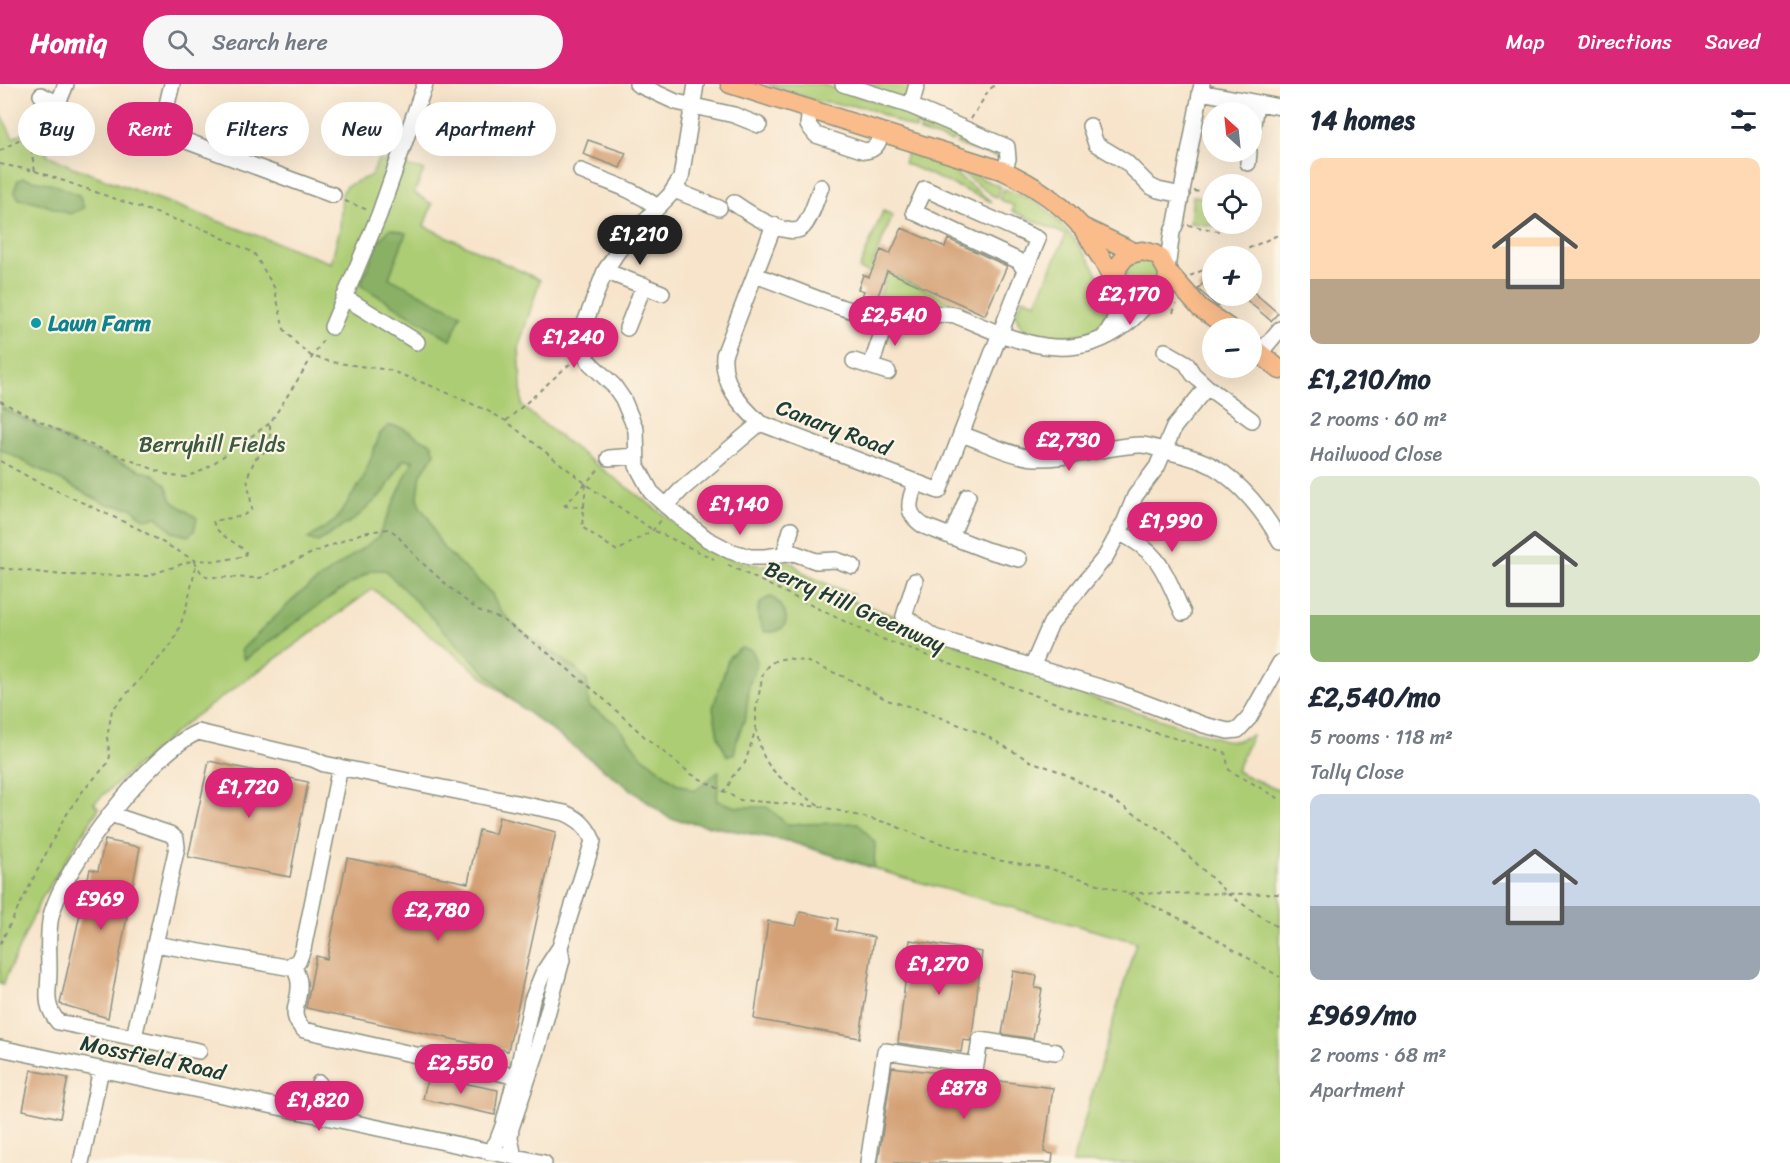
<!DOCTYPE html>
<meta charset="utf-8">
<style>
body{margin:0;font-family:Sriracha,sans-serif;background:#f6f6f7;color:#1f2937;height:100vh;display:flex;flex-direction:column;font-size:22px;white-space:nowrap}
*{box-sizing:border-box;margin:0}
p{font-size:20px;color:#747a83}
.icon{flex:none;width:33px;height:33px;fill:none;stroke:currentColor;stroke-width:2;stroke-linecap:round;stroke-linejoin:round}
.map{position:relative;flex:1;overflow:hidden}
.drawer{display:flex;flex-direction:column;background:#fff;width:510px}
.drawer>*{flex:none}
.banner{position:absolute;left:18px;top:18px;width:570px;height:54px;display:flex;gap:12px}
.needle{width:39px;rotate:333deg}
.buttons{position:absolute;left:1202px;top:18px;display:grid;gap:12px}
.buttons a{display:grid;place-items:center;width:60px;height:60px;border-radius:50%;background:#fff;box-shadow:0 6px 24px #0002;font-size:30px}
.price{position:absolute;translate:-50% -51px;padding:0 14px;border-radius:21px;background:#db2777;color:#fff;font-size:20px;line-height:39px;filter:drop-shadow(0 2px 3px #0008)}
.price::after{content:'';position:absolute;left:50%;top:36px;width:18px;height:14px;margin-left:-9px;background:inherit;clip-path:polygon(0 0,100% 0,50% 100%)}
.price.current{background:#222;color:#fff}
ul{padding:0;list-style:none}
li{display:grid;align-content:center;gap:12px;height:318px;padding:0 30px}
li span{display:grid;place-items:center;height:186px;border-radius:12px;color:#555}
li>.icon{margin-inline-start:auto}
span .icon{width:108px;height:108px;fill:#fffc;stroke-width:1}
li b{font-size:26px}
h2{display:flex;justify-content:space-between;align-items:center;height:72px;padding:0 30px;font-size:26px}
.chip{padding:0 21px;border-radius:27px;background:#fff;box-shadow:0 6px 24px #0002;font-size:21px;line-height:54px}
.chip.current{background:#db2777;color:#fff}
header{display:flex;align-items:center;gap:36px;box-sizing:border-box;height:84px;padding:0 30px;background:#db2777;color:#fff}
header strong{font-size:28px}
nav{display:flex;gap:33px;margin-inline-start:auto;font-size:21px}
.search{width:420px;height:54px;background:#f6f6f7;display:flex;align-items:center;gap:15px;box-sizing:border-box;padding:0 21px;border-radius:33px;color:#747a83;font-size:22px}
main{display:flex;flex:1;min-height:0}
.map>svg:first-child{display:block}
.green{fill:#adcd74;stroke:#668554;stroke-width:1.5}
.forest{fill:#8ab066;stroke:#54764d;stroke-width:1.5}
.building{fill:#d4a074}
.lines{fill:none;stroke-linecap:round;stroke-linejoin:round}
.minor-casing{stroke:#8b9080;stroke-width:18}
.major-casing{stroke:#8b9080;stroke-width:21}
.path{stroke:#8b9080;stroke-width:2;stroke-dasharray:4.5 4.5;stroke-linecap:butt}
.minor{stroke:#fff;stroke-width:15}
.major{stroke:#fabc8b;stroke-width:18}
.culture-dot{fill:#0f9aa8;stroke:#fcf5e5;stroke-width:2}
.labels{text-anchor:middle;stroke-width:4.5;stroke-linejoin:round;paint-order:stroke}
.culture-label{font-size:22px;font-weight:bold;fill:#0d838f;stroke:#fcf5e5;text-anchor:start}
.street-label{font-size:22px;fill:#1f3d34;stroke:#fcf5e5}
.park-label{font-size:22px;fill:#3b5a41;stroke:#fcf5e5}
</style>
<header>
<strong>Homiq</strong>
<div class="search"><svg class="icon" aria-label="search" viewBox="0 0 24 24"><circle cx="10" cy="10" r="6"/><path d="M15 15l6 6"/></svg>Search here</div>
<nav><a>Map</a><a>Directions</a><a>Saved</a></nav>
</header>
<main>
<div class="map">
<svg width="1280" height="1079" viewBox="0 0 1280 1079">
<rect width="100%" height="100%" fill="#fcf5e5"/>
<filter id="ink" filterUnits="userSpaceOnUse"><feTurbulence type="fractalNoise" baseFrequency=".0167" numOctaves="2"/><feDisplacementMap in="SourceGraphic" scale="12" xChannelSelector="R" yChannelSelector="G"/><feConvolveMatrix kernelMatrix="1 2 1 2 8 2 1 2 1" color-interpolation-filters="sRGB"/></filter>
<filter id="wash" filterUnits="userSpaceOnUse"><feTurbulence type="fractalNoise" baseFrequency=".008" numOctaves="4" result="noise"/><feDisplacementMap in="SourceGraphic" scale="24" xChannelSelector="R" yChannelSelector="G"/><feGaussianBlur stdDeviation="1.35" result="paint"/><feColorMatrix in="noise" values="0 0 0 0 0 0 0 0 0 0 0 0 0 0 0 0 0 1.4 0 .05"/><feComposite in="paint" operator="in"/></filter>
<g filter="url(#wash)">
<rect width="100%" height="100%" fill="#f7e4cb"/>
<path class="green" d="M766 0H821L918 31 916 46 865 23 818 18Z
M841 0H914L911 22Z
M0 28 13 54 38 41 53 46 46 70 70 82 331 179 340 144 342 108 346 102 372 91 378 76 424 86 414 109 432 120 424 142 540 196 519 262 522 322C565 359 611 391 656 425 684 445 711 471 745 479 761 483 775 480 790 477L806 491 853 511 852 517 903 535 1084 611 1224 656 1236 657 1252 651 1236 687 1280 707V1079H1072L1136 858 901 793 788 757 669 734 514 618 373 505 186 639 94 719 99 724 40 817 3 900 0 899Z
M922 33 960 48 952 58 920 48Z
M964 50 1000 67 1001 72 996 73 956 60Z
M908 65 948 79 947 83 992 118 904 79Z
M951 81 1001 103 996 114Z
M1004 105C1015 109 1028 113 1038 119 1062 136 1115 198 1106 229 1099 253 1071 252 1051 252 1043 252 1035 253 1028 250 1021 246 1019 239 1016 231L1023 214 1036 219 1066 151 1012 127 1014 122 999 115Z
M1193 112 1212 114V140H1216L1215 142 1190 139Z
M883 127 893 131 872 181 964 224 939 220 895 228 875 225 886 195 859 185Z
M1125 193a17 17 0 1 1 34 0a17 17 0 1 1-34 0Z"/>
<path class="forest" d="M23 94 53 100 79 111 84 124 70 130 33 117 19 115 14 107 18 96Z
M390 145 406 149 389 194 461 230 451 256 360 201 379 157Z
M0 323 76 361 156 392 166 401 172 417 197 434 194 447 188 452 173 448 157 433 144 435 132 424 106 420 0 365Z
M388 342C409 341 413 354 431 359L435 369 421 390 418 412 420 423 429 434 435 450 444 465 492 510C503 542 541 559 567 578 574 583 581 590 587 597L589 622 617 640 640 670 676 699 695 707 719 687 717 717 737 723H767L787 740 858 739 875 759 874 784 788 757 669 734 514 618 385 486H372L330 513 244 576 241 566 300 509 378 453 413 376H403L384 408 355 435 318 458 308 455 336 436 363 395 380 350Z
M771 513C791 525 793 550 765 548 756 535 753 518 771 513Z
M741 564 752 566 757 578 749 601 746 631 737 656 734 670 727 672 718 652 713 624 729 573Z"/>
<g id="blocks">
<path class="building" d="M588 56 626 69 620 84 583 70Z
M902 144 945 163 948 155 1007 182 985 231 887 187 876 217 862 212 864 207 858 205 863 191 869 193 881 166 890 170Z
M1212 194V212H1228L1218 223 1198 205 1204 198 1207 200Z
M1251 206 1278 229 1271 237 1242 212H1251Z
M209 677 308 698 290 793 188 773Z
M499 733 556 748 508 967 306 924 316 872 327 875 347 774 468 799 479 746 495 750Z
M105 756 140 763 108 934 60 920 90 785 98 787Z
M800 828 838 835 836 846 874 853 860 954 754 935 768 837 796 842Z
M910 856 982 868 972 952 970 957 963 956 961 968 898 959Z
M1013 887 1037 892 1035 904 1042 905 1033 955 1002 950Z
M892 983 1053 1004 1044 1068 1053 1070 1052 1079H878Z
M31 986 68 994 60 1034 23 1026Z
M428 992 498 1006 495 1031 423 1015Z"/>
</g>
</g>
<g filter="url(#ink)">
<use href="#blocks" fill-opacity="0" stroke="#8b9080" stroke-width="1.5"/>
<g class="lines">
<defs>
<path id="minor" d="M172 0C167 21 159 38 178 54L333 111
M637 0 676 18 734 31 759 41
M696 0 681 94 670 111 628 154 616 170 605 187 583 244V267L590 279 614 302 623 315 636 346 637 382 651 408 666 422 681 406 760 339
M843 0 911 22 1007 63 1008 75 1004 87
M1200 8 1280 23
M41 11 57 19
M911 22 917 0
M810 25 808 41 816 51 865 67C877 66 879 57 882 47
M51 37 66 0
M1090 42 1096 60 1126 78 1150 102 1158 106 1182 111
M1251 55 1256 19
M1248 79 1249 68
M581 87C609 99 632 104 657 123
M674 106 719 124
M734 119C747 128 790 157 803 143 812 133 816 115 821 103
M774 141 724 271C722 300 739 320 760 339L939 407C972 323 1003 239 1038 155L925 105 914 128 1019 177 1025 187
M1167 185 1172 148 1176 139 1202 0
M605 187 662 209
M755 191C796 205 849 231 891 235 913 236 934 227 955 231 1012 255 1068 284 1124 242 1133 236 1140 227 1147 220
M344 213 417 258
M332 243 379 131 425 0
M627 244 644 201
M1105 252 1113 239 1123 212
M1260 269 1280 245
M854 277 888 288
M871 282 887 234
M1207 303 1252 336
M961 350C982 357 1014 373 1035 374 1070 375 1104 363 1139 361 1148 360 1157 365 1166 367 1182 371 1199 374 1214 383 1240 398 1266 430 1280 457
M609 374 636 372
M916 398C909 418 904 429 924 442L986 466 1019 475
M666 422 707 455 730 467 750 473H765L794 469 816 477 836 476 853 482
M1118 448C1162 469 1164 488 1183 529
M951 453 968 412
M784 470 791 446
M915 497 904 532 934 553 1116 608 1204 641 1228 647 1238 646 1249 634 1280 579
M1032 583 1051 539 1106 472 1125 437 1135 412 1157 383 1174 343 1207 303 1193 290 1186 279 1165 267
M110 730 170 750 176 755 177 763 134 953
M155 860 286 883 298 878 303 865 340 683
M292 880C295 886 299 892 299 899 301 919 286 929 304 946L416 971 434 972 516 993
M0 964 544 1079
M199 967 58 938C43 920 49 908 49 886 49 868 47 850 51 832 64 781 150 669 198 648L313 675 324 680 565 729C579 735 587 742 593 757L560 863 543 889 532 916 519 980 503 1042 497 1058 489 1068
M313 1030 319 999
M514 1073 510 1054 511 1044 537 967 562 876 560 863
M81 1079 101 985
M868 1079 885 967 976 981 980 956 1056 968"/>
<path id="major" d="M730 0 1004 87C1032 100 1058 117 1079 140 1088 150 1094 164 1102 175 1108 185 1118 209 1125 214 1148 231 1168 211 1168 188
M1080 142 1134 168
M1115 197 1118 182 1127 171 1142 167 1154 170 1160 174 1168 188 1200 224 1229 244
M1251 262 1280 286"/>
</defs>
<use href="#minor" class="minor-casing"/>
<use href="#major" class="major-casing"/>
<path class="path" d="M971 35 989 6 996 0
M0 67 40 43
M0 80 35 87 208 147 254 169 274 203 284 245 296 259 311 272 331 278 389 286 434 303 488 327 506 337 594 406 653 446 714 475
M35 87 32 71 35 46
M1194 107 1212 110
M345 117 368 126
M1188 141 1218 147 1219 140
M1232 172 1280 150
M1190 192 1212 182
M1173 229 1176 220
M0 317 76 355 171 392 186 393 204 386 270 339 325 253
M506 337 573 277
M0 377 34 396 137 444 194 476 218 477 245 472 246 468C236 457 216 452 213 437L242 432 251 427 252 424 247 394 255 375 267 366 270 358V339
M586 400 582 443 617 467 653 446 662 435
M564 422 601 383
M564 422 585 423
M728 481 877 553 1083 629 1225 668 1229 686 1280 715
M0 484 63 491 147 492 194 476 202 490 209 493 260 494 305 472 362 449 388 445 395 449 419 476 456 509 478 526 503 536 548 569 596 608 646 654 691 690 740 716 823 723 888 739 927 755 996 776 1048 784 1126 809 1280 810
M756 644C758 655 760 665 765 675 775 694 804 712 822 723
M722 708 728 703 732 693 745 679 756 644V626L763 589 769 580 777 576 787 574 808 578 847 594 887 616 915 624 983 650 1030 677 1061 688 1112 716 1164 748 1229 811 1280 845
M1128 810 1189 839 1280 893
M0 860 63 736 81 709 108 679 110 672 107 654 112 626 172 560C185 535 190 508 196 481"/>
<use href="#minor" class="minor"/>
<use href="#major" class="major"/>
</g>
</g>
<circle class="culture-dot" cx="36" cy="239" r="6"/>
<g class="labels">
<g class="culture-label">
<text x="48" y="247">Lawn Farm</text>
</g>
<g class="street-label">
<text transform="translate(834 343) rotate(21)" y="8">Canary Road</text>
<text transform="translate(855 522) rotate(24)" y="8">Berry Hill Greenway</text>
<text transform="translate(153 973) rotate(12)" y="8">Mossfield Road</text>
</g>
<g class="park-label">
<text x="212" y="368">Berryhill Fields</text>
</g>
</g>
</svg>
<div class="buttons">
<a><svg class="needle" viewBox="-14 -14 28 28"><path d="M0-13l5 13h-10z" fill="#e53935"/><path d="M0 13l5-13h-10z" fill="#747a83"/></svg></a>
<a><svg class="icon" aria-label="locate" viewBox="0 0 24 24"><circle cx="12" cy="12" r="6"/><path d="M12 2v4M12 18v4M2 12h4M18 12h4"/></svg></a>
<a>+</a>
<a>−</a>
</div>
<b class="price current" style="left:640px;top:182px">£1,210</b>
<b class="price" style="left:1130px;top:242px">£2,170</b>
<b class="price" style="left:895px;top:263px">£2,540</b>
<b class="price" style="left:574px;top:285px">£1,240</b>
<b class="price" style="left:1069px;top:388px">£2,730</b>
<b class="price" style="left:740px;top:452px">£1,140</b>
<b class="price" style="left:1172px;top:469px">£1,990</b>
<b class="price" style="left:249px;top:735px">£1,720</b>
<b class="price" style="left:101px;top:847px">£969</b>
<b class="price" style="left:438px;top:858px">£2,780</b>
<b class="price" style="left:939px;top:912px">£1,270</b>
<b class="price" style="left:461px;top:1011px">£2,550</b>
<b class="price" style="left:964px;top:1036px">£878</b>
<b class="price" style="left:319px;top:1048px">£1,820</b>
<div class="banner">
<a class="chip">Buy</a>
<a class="chip current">Rent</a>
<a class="chip">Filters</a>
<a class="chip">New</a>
<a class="chip">Apartment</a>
</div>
</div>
<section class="drawer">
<h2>14 homes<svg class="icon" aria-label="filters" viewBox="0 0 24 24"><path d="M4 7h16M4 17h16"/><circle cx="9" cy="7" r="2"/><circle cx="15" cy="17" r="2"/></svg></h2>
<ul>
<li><span style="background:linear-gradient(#ffd9b3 65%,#b9a48a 0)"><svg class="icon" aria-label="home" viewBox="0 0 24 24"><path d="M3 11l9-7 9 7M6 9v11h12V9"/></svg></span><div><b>£1,210/mo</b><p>2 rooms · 60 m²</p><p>Hailwood Close</p></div></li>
<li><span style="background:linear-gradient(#dfe7d0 75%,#8fb573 0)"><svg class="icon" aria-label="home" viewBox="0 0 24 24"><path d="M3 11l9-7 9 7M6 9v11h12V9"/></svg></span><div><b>£2,540/mo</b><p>5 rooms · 118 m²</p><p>Tally Close</p></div></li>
<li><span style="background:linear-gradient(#c9d6e8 60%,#9aa5b1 0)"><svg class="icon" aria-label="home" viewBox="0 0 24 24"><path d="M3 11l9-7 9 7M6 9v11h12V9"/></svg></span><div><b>£969/mo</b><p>2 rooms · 68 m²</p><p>Apartment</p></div></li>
</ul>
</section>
</main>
